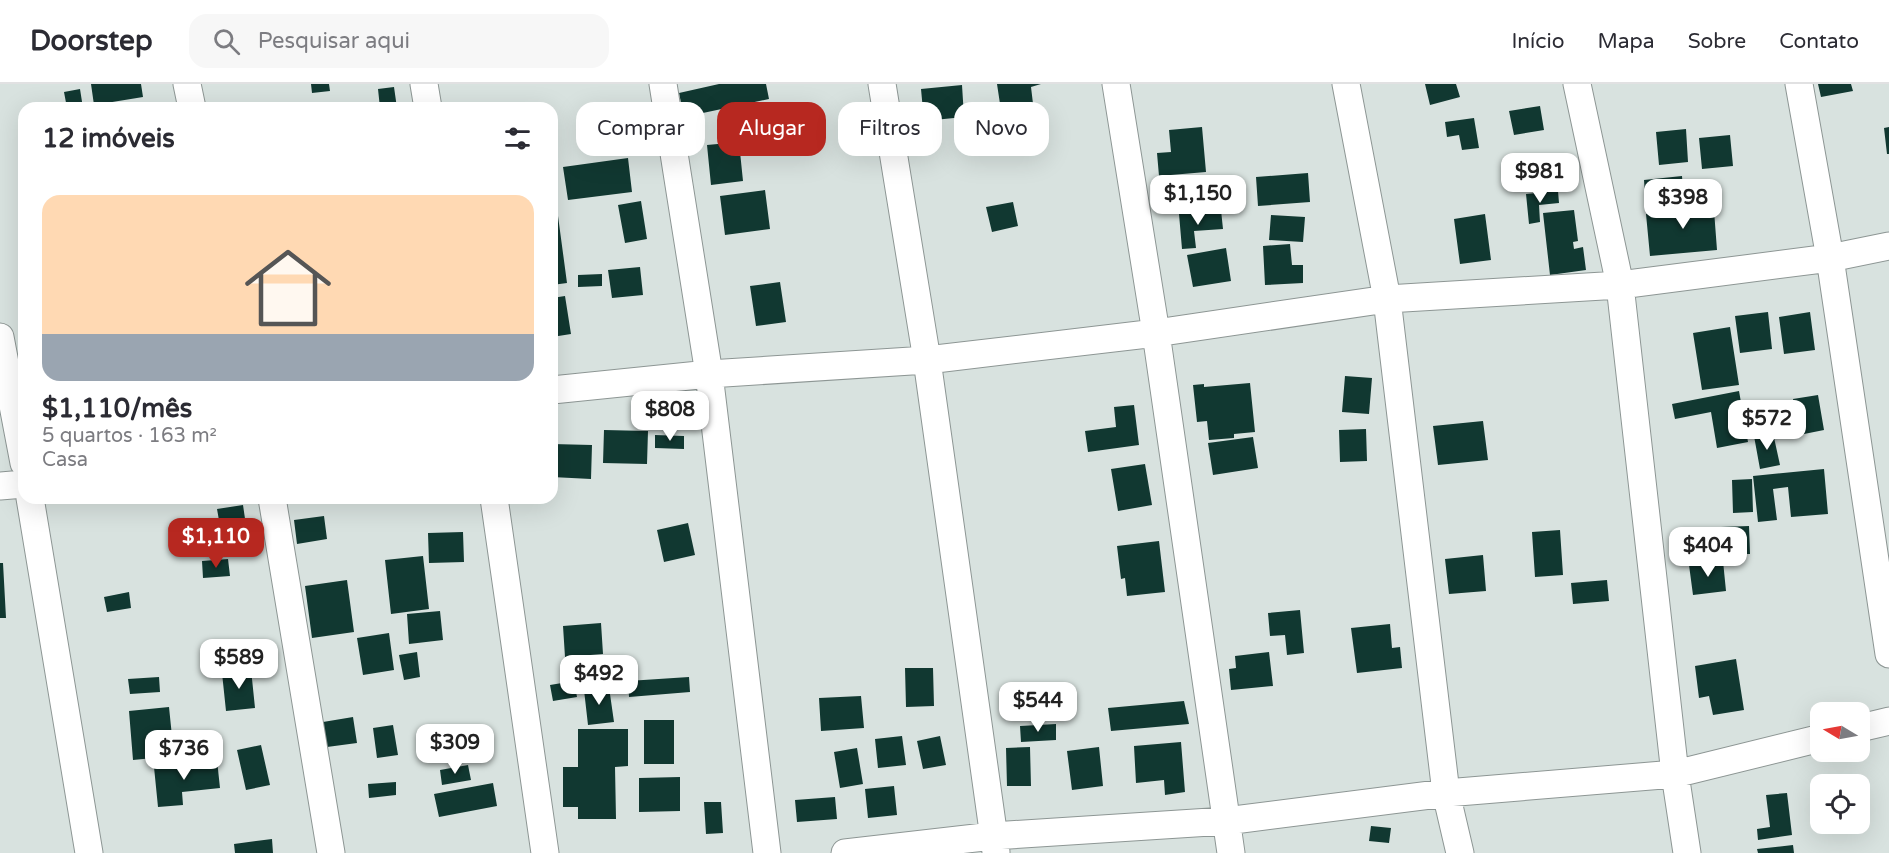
<!DOCTYPE html>
<html lang="pt">
<meta charset="utf-8">
<style>
body{margin:0;font-family:"Varela Round",sans-serif;background:#f7f7f7;color:#2b2b33;height:100vh;display:flex;flex-direction:column;font-size:22px;white-space:nowrap}
*{box-sizing:border-box;margin:0}
p{font-size:20px;color:#7c7c81}
.icon{flex:none;width:33px;height:33px;fill:none;stroke:currentColor;stroke-width:2;stroke-linecap:round;stroke-linejoin:round}
.map{position:relative;flex:1;overflow:hidden}
.sheet{position:absolute;left:18px;top:18px;width:540px;height:402px;display:flex;flex-direction:column;background:#fff;border-radius:18px;box-shadow:0 6px 24px #0002}
.sheet>*{flex:none}
.banner{position:absolute;left:576px;top:18px;width:570px;height:54px;display:flex;gap:12px}
.needle{width:39px;rotate:280deg}
.controls{position:absolute;left:1810px;top:618px;display:grid;gap:12px}
.controls a{display:grid;place-items:center;width:60px;height:60px;border-radius:12px;background:#fff;box-shadow:0 6px 24px #0002;font-size:30px}
.price{position:absolute;translate:-50% -51px;padding:0 14px;border-radius:12px;background:#fff;color:#222;font-size:20px;line-height:39px;filter:drop-shadow(0 2px 3px #0008)}
.price::after{content:'';position:absolute;left:50%;top:36px;width:18px;height:14px;margin-left:-9px;background:inherit;clip-path:polygon(0 0,100% 0,50% 100%)}
.price.on{background:#b72820;color:#fff}
ul{padding:0;list-style:none}
li{display:grid;align-content:center;gap:12px;height:318px;padding:0 24px}
li+li{border-top:2px solid #e1e1e2}
li span{display:grid;place-items:center;height:186px;border-radius:18px;color:#555}
li>.icon{margin-inline-start:auto}
span .icon{width:108px;height:108px;fill:#fffc;stroke-width:1}
li b{font-size:26px}
h2{display:flex;justify-content:space-between;align-items:center;height:72px;padding:0 24px;font-size:26px}
.chip{padding:0 21px;border-radius:18px;background:#fff;box-shadow:0 6px 24px #0002;font-size:21px;line-height:54px}
.chip.on{background:#b72820;color:#fff}
header{display:flex;align-items:center;gap:36px;box-sizing:border-box;height:84px;padding:0 30px;background:#fff;border-bottom:2px solid #e1e1e2}
header strong{font-size:28px}
nav{display:flex;gap:33px;margin-inline-start:auto;font-size:21px}
.search{width:420px;height:54px;background:#f7f7f7;display:flex;align-items:center;gap:15px;box-sizing:border-box;padding:0 21px;border-radius:18px;color:#7c7c81;font-size:22px}
.map>svg:first-child{display:block}
.building{fill:#113831}
.lines{fill:none;stroke-linecap:round;stroke-linejoin:round}
.minor-casing{stroke:#8d9694;stroke-width:29}
.minor{stroke:#fff;stroke-width:27}
</style>
<header>
<strong>Doorstep</strong>
<div class="search"><svg class="icon" aria-label="search" viewBox="0 0 24 24"><circle cx="10" cy="10" r="6"/><path d="M15 15l6 6"/></svg>Pesquisar aqui</div>
<nav><a>Início</a><a>Mapa</a><a>Sobre</a><a>Contato</a></nav>
</header>
<div class="map">
<svg width="1889" height="769" viewBox="0 0 1889 769">
<rect width="100%" height="100%" fill="#d8e2df"/>
<path class="building" d="M91 0H141L143 13 94 21Z
M311 0H329L330 7 312 9Z
M719 0H766L769 15 684 33 679 9Z
M997 0H1041L1031 3 1034 28 1002 33Z
M1425 0H1456L1460 13 1430 21Z
M1818 0H1851L1853 7 1821 13Z
M962 1 964 33 924 37 921 5Z
M394 3 397 24H380L378 5Z
M80 5 83 24H67L64 8Z
M1540 22 1544 46 1514 51 1509 27Z
M796 24 806 67 789 71 779 27Z
M763 28 770 61 751 65 744 32Z
M1474 34 1479 64 1462 66 1459 51 1447 53 1445 38Z
M616 38 619 56 598 60 595 42Z
M1202 43 1206 88 1159 92 1157 69 1171 68 1169 46Z
M1889 43V70H1887L1884 44Z
M1686 45 1688 78 1659 81 1656 48Z
M1730 51 1733 82 1702 85 1699 54Z
M739 58 743 97 711 101 707 61Z
M628 74 632 108 568 116 563 83Z
M1308 89 1310 118 1258 122 1256 93Z
M1682 92 1684 121 1646 125 1644 96Z
M765 106 770 145 725 151 720 112Z
M1558 107 1559 119 1539 121 1540 138 1529 140 1526 110Z
M1713 113 1717 166 1650 172 1646 130 1695 126 1694 115Z
M641 117 647 155 625 159 618 121Z
M1013 118 1018 142 992 148 986 123Z
M1221 126 1223 145 1194 147 1196 164 1182 165 1179 130Z
M1574 126 1578 157 1573 158 1574 165 1583 163 1586 186 1550 191 1543 129Z
M1485 130 1491 176 1460 180 1454 135Z
M1271 131 1305 133 1303 158 1269 156Z
M558 132 567 199 552 201V133Z
M1290 160 1292 181H1303V199L1265 201 1263 162Z
M1226 164 1231 197 1193 203 1187 171Z
M640 183 643 211 612 214 608 186Z
M602 190V202L578 203V191Z
M780 198 786 238 756 242 750 202Z
M565 212 571 250 552 253V214Z
M1768 228 1772 265 1740 269 1735 232Z
M1810 228 1815 266 1784 270 1779 233Z
M1730 243 1739 301 1702 306 1693 249Z
M1345 292 1372 294 1369 330 1342 328Z
M1250 299 1255 348 1234 350V354L1209 356 1207 337 1197 338 1193 301 1204 300V303Z
M1739 307 1748 358 1717 364 1711 328 1675 335 1672 320Z
M1818 311 1824 346 1799 351 1793 315Z
M1134 321 1139 361 1088 368 1085 347 1116 343 1114 323Z
M1483 337 1488 376 1438 381 1433 342Z
M1366 345 1367 377 1340 378 1339 346Z
M604 346 648 347 647 380 603 379Z
M1773 349 1780 381 1760 385 1754 352Z
M655 351 684 352V365L655 364Z
M1253 353 1258 384 1213 391 1208 359Z
M552 360 592 361 591 395 552 393Z
M1145 380 1152 421 1118 427 1111 385Z
M1824 385 1828 430 1791 433 1788 403 1773 405 1777 436 1758 438 1753 392Z
M1752 395 1753 428 1733 429 1732 396Z
M243 421 248 455 223 459 217 425Z
M324 432 327 455 297 460 294 436Z
M688 439 695 471 664 478 657 446Z
M1749 442 1750 470H1721V443Z
M1560 446 1563 491 1535 493 1532 448Z
M463 448 464 478 429 479 428 449Z
M1159 457 1165 508 1127 512 1125 494 1121 495 1117 462Z
M1483 471 1486 507 1449 510 1445 475Z
M423 472 429 525 391 530 385 476Z
M228 475 230 492 203 494 202 477Z
M1723 477 1726 507 1693 511 1689 481Z
M0 479H3L6 534H0Z
M347 496 354 548 312 554 305 502Z
M1607 496 1609 517 1573 520 1571 499Z
M129 508 131 524 107 528 104 513Z
M1300 526 1304 569 1287 571 1285 551 1270 552 1268 529Z
M440 527 443 556 409 560 407 530Z
M601 539 603 570 565 573 563 542Z
M1390 540 1392 564 1400 563 1402 584 1357 589 1351 544Z
M389 549 394 586 363 591 357 554Z
M417 568 420 593 404 596 399 571Z
M1269 568 1273 602 1231 606 1229 585 1236 584 1235 572Z
M1736 575 1744 626 1713 631 1709 612 1699 614 1695 582Z
M905 584H933L934 622 906 623Z
M251 585 255 624 226 627 222 589Z
M159 593 160 608 130 610 128 595Z
M689 593 690 608 629 613 628 597Z
M574 597 577 613 553 617 550 601Z
M609 603 614 638 588 641 584 606Z
M861 612 864 644 821 647 819 614Z
M1184 617 1189 640 1111 647 1108 624Z
M169 623 174 672 133 676 129 627Z
M353 633 357 659 327 663 323 638Z
M644 636H674V680H644Z
M1056 640V656L1021 658 1020 642Z
M393 641 398 671 377 674 373 644Z
M578 645H628V682L615 683 616 735H578V723H563V683H578Z
M902 652 906 681 878 684 875 655Z
M940 652 946 681 923 685 917 657Z
M1181 658 1185 708 1165 711 1164 696 1136 699 1134 662Z
M261 661 270 701 246 706 237 666Z
M1030 663 1031 702H1007L1006 664Z
M1099 663 1103 702 1072 706 1067 667Z
M857 664 863 700 840 704 834 668Z
M217 676 220 704 182 708 183 721 158 723 154 683Z
M468 681 471 696 442 701 440 686Z
M680 693V727L639 728V694Z
M396 698V711L369 714 368 700Z
M493 699 497 722 439 733 434 710Z
M894 702 897 731 868 734 865 705Z
M1787 709 1792 751 1758 756 1757 745 1770 743 1766 711Z
M835 713 837 735 797 738 795 716Z
M704 718H721L723 749 706 750Z
M1371 742 1391 744 1389 759 1369 757Z
M272 755 273 769H235L234 760Z
M1793 761 1794 769H1758L1757 765Z"/>
<g class="lines">
<defs>
<path id="minor" d="M187 0 192 24
M424 0 428 24
M663 0 709 290 767 769
M882 0 927 276 996 768
M1116 0 1156 249 1231 769
M1346 0 1387 215 1446 709 1460 769
M1577 0 1620 201 1675 690 1687 769
M1799 0 1830 174 1889 570
M0 253 24 379
M552 306 709 290 927 276 1156 249 1387 215 1620 201 1830 174 1889 162
M0 402 24 400
M30 414 89 769
M272 414 331 769
M494 414 545 769
M1860 644 1889 637
M845 769 993 752 1226 737 1446 709 1675 690 1821 654"/>
</defs>
<use href="#minor" class="minor-casing"/>
<use href="#minor" class="minor"/>
</g>
</svg>
<div class="controls">
<a><svg class="needle" viewBox="-14 -14 28 28"><path d="M0-13l5 13h-10z" fill="#e53935"/><path d="M0 13l5-13h-10z" fill="#7c7c81"/></svg></a>
<a><svg class="icon" aria-label="locate" viewBox="0 0 24 24"><circle cx="12" cy="12" r="6"/><path d="M12 2v4M12 18v4M2 12h4M18 12h4"/></svg></a>
</div>
<b class="price" style="left:1540px;top:120px">$981</b>
<b class="price" style="left:1198px;top:142px">$1,150</b>
<b class="price" style="left:1683px;top:146px">$398</b>
<b class="price" style="left:670px;top:358px">$808</b>
<b class="price" style="left:1767px;top:367px">$572</b>
<b class="price on" style="left:216px;top:485px">$1,110</b>
<b class="price" style="left:1708px;top:494px">$404</b>
<b class="price" style="left:239px;top:606px">$589</b>
<b class="price" style="left:599px;top:622px">$492</b>
<b class="price" style="left:1038px;top:649px">$544</b>
<b class="price" style="left:455px;top:691px">$309</b>
<b class="price" style="left:184px;top:697px">$736</b>
<div class="banner">
<a class="chip">Comprar</a>
<a class="chip on">Alugar</a>
<a class="chip">Filtros</a>
<a class="chip">Novo</a>
</div>
<section class="sheet">
<h2>12 imóveis<svg class="icon" aria-label="filters" viewBox="0 0 24 24"><path d="M4 7h16M4 17h16"/><circle cx="9" cy="7" r="2"/><circle cx="15" cy="17" r="2"/></svg></h2>
<ul>
<li><span style="background:linear-gradient(#ffd9b3 75%,#9aa5b1 0)"><svg class="icon" aria-label="home" viewBox="0 0 24 24"><path d="M3 11l9-7 9 7M6 9v11h12V9"/></svg></span><div><b>$1,110/mês</b><p>5 quartos · 163 m²</p><p>Casa</p></div></li>
</ul>
</section>
</div>
